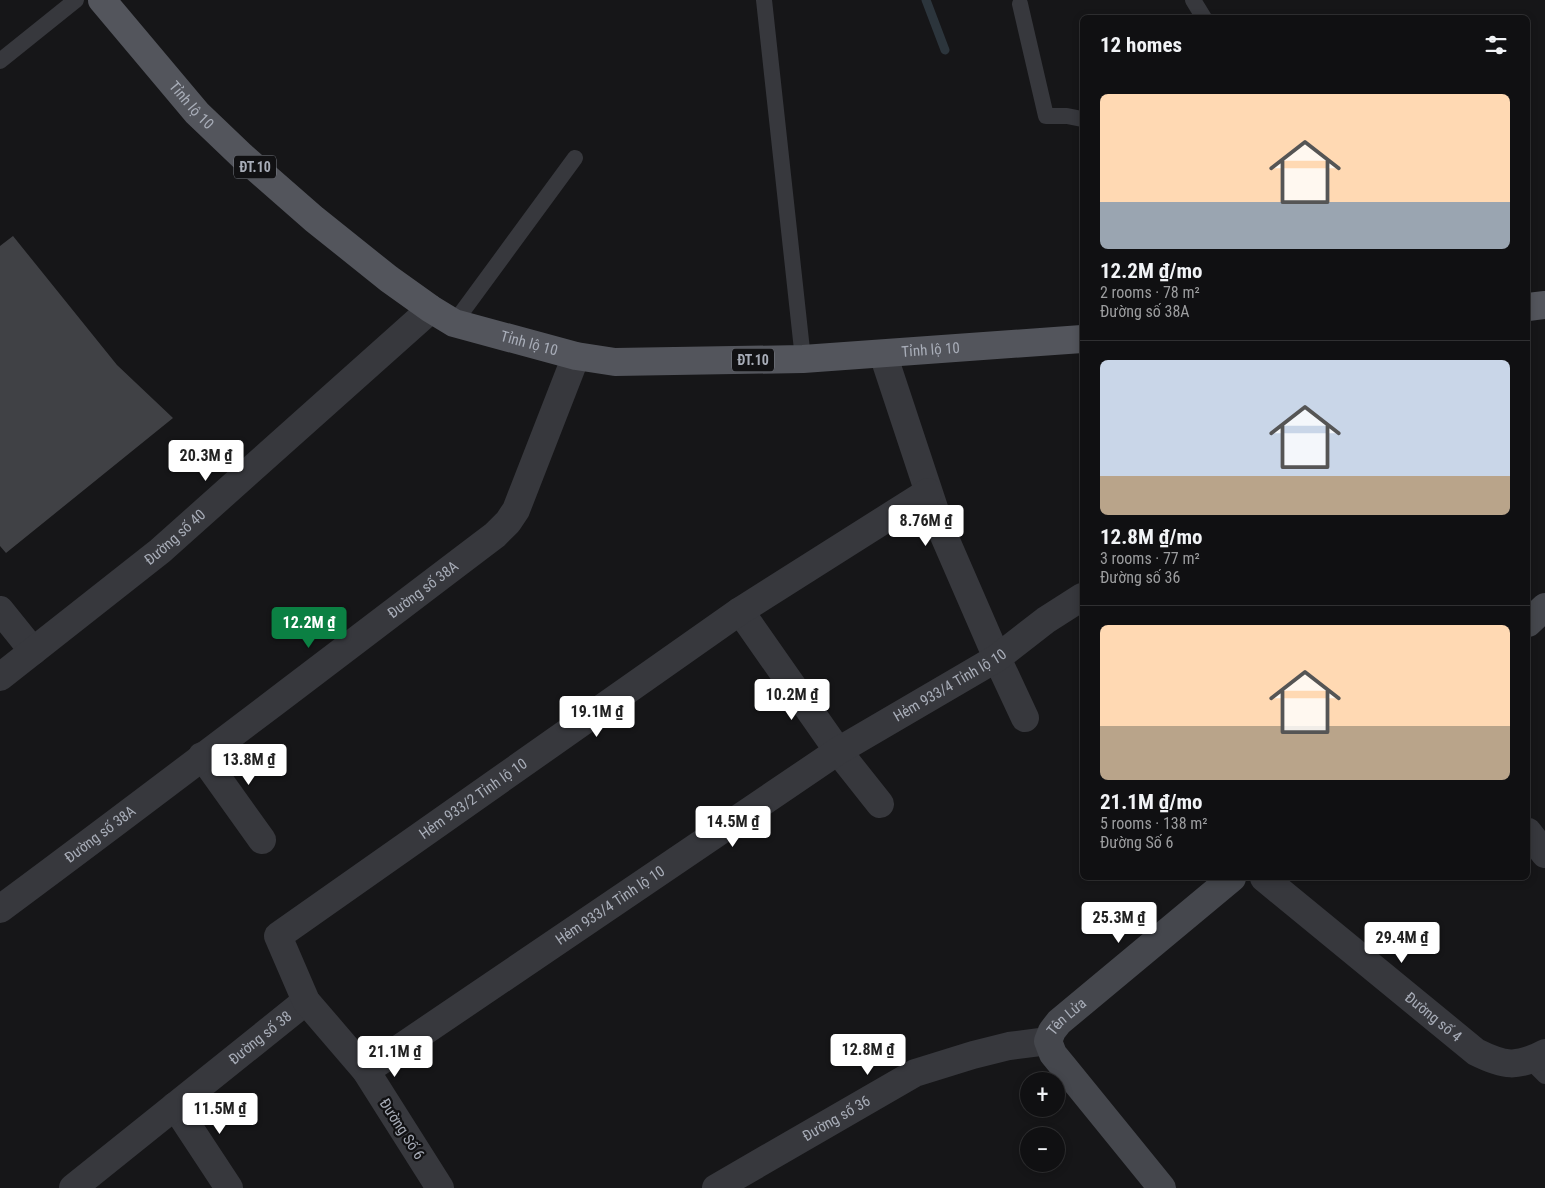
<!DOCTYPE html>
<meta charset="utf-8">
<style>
body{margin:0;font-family:"Roboto Condensed",sans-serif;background:#19191b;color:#f1f3f6;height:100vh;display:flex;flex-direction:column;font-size:19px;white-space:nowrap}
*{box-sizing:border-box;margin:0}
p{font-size:16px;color:#9c9d9f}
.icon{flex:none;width:28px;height:28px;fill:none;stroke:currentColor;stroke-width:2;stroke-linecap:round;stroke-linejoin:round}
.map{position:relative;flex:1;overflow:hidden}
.details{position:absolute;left:1080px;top:15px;width:450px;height:865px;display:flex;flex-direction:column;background:#101012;border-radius:8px;box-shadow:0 2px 8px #0003,0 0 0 1px #303032}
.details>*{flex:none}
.fabs{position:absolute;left:1020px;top:1072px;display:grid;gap:10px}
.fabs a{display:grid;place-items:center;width:45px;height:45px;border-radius:50%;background:#101012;box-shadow:0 2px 8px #0003,0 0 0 1px #303032;font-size:25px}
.price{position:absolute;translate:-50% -42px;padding:0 11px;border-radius:5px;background:#fff;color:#222;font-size:16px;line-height:32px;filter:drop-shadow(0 1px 2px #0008)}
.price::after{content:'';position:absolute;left:50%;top:30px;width:15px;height:11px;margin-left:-8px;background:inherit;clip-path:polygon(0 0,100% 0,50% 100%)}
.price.on{background:#0b8043;color:#fff}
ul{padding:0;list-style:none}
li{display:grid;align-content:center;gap:10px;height:265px;padding:0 20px}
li+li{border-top:1px solid #303032}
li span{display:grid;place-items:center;height:155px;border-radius:8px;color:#555}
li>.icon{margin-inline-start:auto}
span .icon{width:90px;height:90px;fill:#fffc;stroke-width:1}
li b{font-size:21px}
h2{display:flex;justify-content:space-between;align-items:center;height:60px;padding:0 20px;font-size:21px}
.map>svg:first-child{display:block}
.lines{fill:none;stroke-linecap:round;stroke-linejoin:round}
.stream{stroke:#2c353c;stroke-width:9}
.building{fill:#404145}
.lane{stroke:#37383d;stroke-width:16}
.street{stroke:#37383d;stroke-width:28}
.secondary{stroke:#45474d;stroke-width:28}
.primary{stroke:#53555c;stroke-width:28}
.labels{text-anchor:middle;stroke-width:4.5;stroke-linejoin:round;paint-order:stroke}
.shield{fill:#111113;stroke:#7b7e86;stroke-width:1}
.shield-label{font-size:14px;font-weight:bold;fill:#a8adb8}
.street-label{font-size:15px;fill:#a8adb8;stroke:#111113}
</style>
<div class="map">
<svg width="1545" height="1188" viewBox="0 0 1545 1188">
<rect width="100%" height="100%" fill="#161618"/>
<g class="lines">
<path class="stream" d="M926 0 945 50"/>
</g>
<path class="building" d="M13 236 117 365 173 418 6 553 0 546V246Z"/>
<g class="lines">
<path class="lane" d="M764 0 803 359
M1193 0 1204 18
M1020 4 1046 116H1067L1082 119
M0 61 76 0
M454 323 575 158
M1530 1061 1545 1076"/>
<g class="street">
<path d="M883 354 941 529 997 658 1025 718"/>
<path d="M0 610 33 651"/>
<path d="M740 611 838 751 880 804"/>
<path id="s1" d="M0 677 160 551 431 309"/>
<path d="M202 756 262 840"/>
<path d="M1528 832 1545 854"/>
<path id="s2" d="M1264 878 1476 1052C1504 1066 1517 1068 1545 1053"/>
<path id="s3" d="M0 909C166 786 330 660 495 535L508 522 516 510 576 356"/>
<path id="s4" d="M366 1071 838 751 997 658 1046 620 1082 597"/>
<path d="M175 1106 229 1188"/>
<path id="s5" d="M73 1188 306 1001"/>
<path id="s6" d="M440 1188 366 1071 306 1001 278 936 740 611 928 492"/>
<path id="s7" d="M716 1188 915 1073 973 1055 1009 1046 1048 1041"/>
</g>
<g class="secondary">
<path d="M1528 623 1545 607"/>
<path id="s8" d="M1162 1188 1062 1065 1053 1054 1048 1041 1052 1031 1059 1022 1232 878"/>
</g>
<g class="primary">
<path id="s9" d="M102 0 197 113 242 156 314 219 389 279 431 309 454 323 576 356 615 362 803 359 1082 339"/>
<path d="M1528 307 1545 305"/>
</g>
</g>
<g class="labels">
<g class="shield">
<rect x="234" y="155.5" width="42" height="23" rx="4"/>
<rect x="732" y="348.5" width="42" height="23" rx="4"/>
</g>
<g class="shield-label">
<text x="255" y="172">ĐT.10</text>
<text x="753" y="365">ĐT.10</text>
</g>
<g class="street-label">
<text dy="5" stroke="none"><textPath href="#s9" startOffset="138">Tỉnh lộ 10</textPath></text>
<text dy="5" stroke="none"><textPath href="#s9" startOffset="558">Tỉnh lộ 10</textPath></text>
<text dy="5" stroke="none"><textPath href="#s9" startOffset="962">Tỉnh lộ 10</textPath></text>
<text dy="5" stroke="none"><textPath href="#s1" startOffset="224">Đường số 40</textPath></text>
<text dy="5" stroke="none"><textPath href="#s3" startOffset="530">Đường số 38A</textPath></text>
<text dy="5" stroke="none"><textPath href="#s4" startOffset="700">Hẻm 933/4 Tỉnh lộ 10</textPath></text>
<text dy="5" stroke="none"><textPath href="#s6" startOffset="540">Hẻm 933/2 Tỉnh lộ 10</textPath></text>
<text dy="5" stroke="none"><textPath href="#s3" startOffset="125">Đường số 38A</textPath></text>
<text dy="5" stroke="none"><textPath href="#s4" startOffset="295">Hẻm 933/4 Tỉnh lộ 10</textPath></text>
<text dy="5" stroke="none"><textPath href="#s2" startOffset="219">Đường số 4</textPath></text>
<text dy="5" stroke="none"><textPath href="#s8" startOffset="218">Tên Lửa</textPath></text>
<text dy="5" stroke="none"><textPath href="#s5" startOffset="240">Đường số 38</textPath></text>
<text dy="5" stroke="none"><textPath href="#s7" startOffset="139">Đường số 36</textPath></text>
<text transform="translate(402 1129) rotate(57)" y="5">Đường Số 6</text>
</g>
</g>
</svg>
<div class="fabs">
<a>+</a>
<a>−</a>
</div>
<b class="price" style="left:206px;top:482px">20.3M ₫</b>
<b class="price" style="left:926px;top:547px">8.76M ₫</b>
<b class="price on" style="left:309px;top:649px">12.2M ₫</b>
<b class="price" style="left:792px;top:721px">10.2M ₫</b>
<b class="price" style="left:597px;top:738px">19.1M ₫</b>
<b class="price" style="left:249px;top:786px">13.8M ₫</b>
<b class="price" style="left:733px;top:848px">14.5M ₫</b>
<b class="price" style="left:1119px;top:944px">25.3M ₫</b>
<b class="price" style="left:1402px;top:964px">29.4M ₫</b>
<b class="price" style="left:868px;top:1076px">12.8M ₫</b>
<b class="price" style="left:395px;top:1078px">21.1M ₫</b>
<b class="price" style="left:220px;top:1135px">11.5M ₫</b>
<section class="details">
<h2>12 homes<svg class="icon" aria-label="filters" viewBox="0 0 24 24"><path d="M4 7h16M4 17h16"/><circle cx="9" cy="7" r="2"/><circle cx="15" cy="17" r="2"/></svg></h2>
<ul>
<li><span style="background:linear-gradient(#ffd9b3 70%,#9aa5b1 0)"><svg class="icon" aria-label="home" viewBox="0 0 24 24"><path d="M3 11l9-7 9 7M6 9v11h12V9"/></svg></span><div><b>12.2M ₫/mo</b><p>2 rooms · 78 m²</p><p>Đường số 38A</p></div></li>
<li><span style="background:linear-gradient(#c9d6e8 75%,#b9a48a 0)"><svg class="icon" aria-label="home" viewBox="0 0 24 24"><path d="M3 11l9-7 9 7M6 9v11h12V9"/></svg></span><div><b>12.8M ₫/mo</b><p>3 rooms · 77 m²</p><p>Đường số 36</p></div></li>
<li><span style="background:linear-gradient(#ffd9b3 65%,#b9a48a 0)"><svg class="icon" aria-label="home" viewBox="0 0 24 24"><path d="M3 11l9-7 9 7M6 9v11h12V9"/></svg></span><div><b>21.1M ₫/mo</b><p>5 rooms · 138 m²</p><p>Đường Số 6</p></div></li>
</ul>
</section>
</div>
